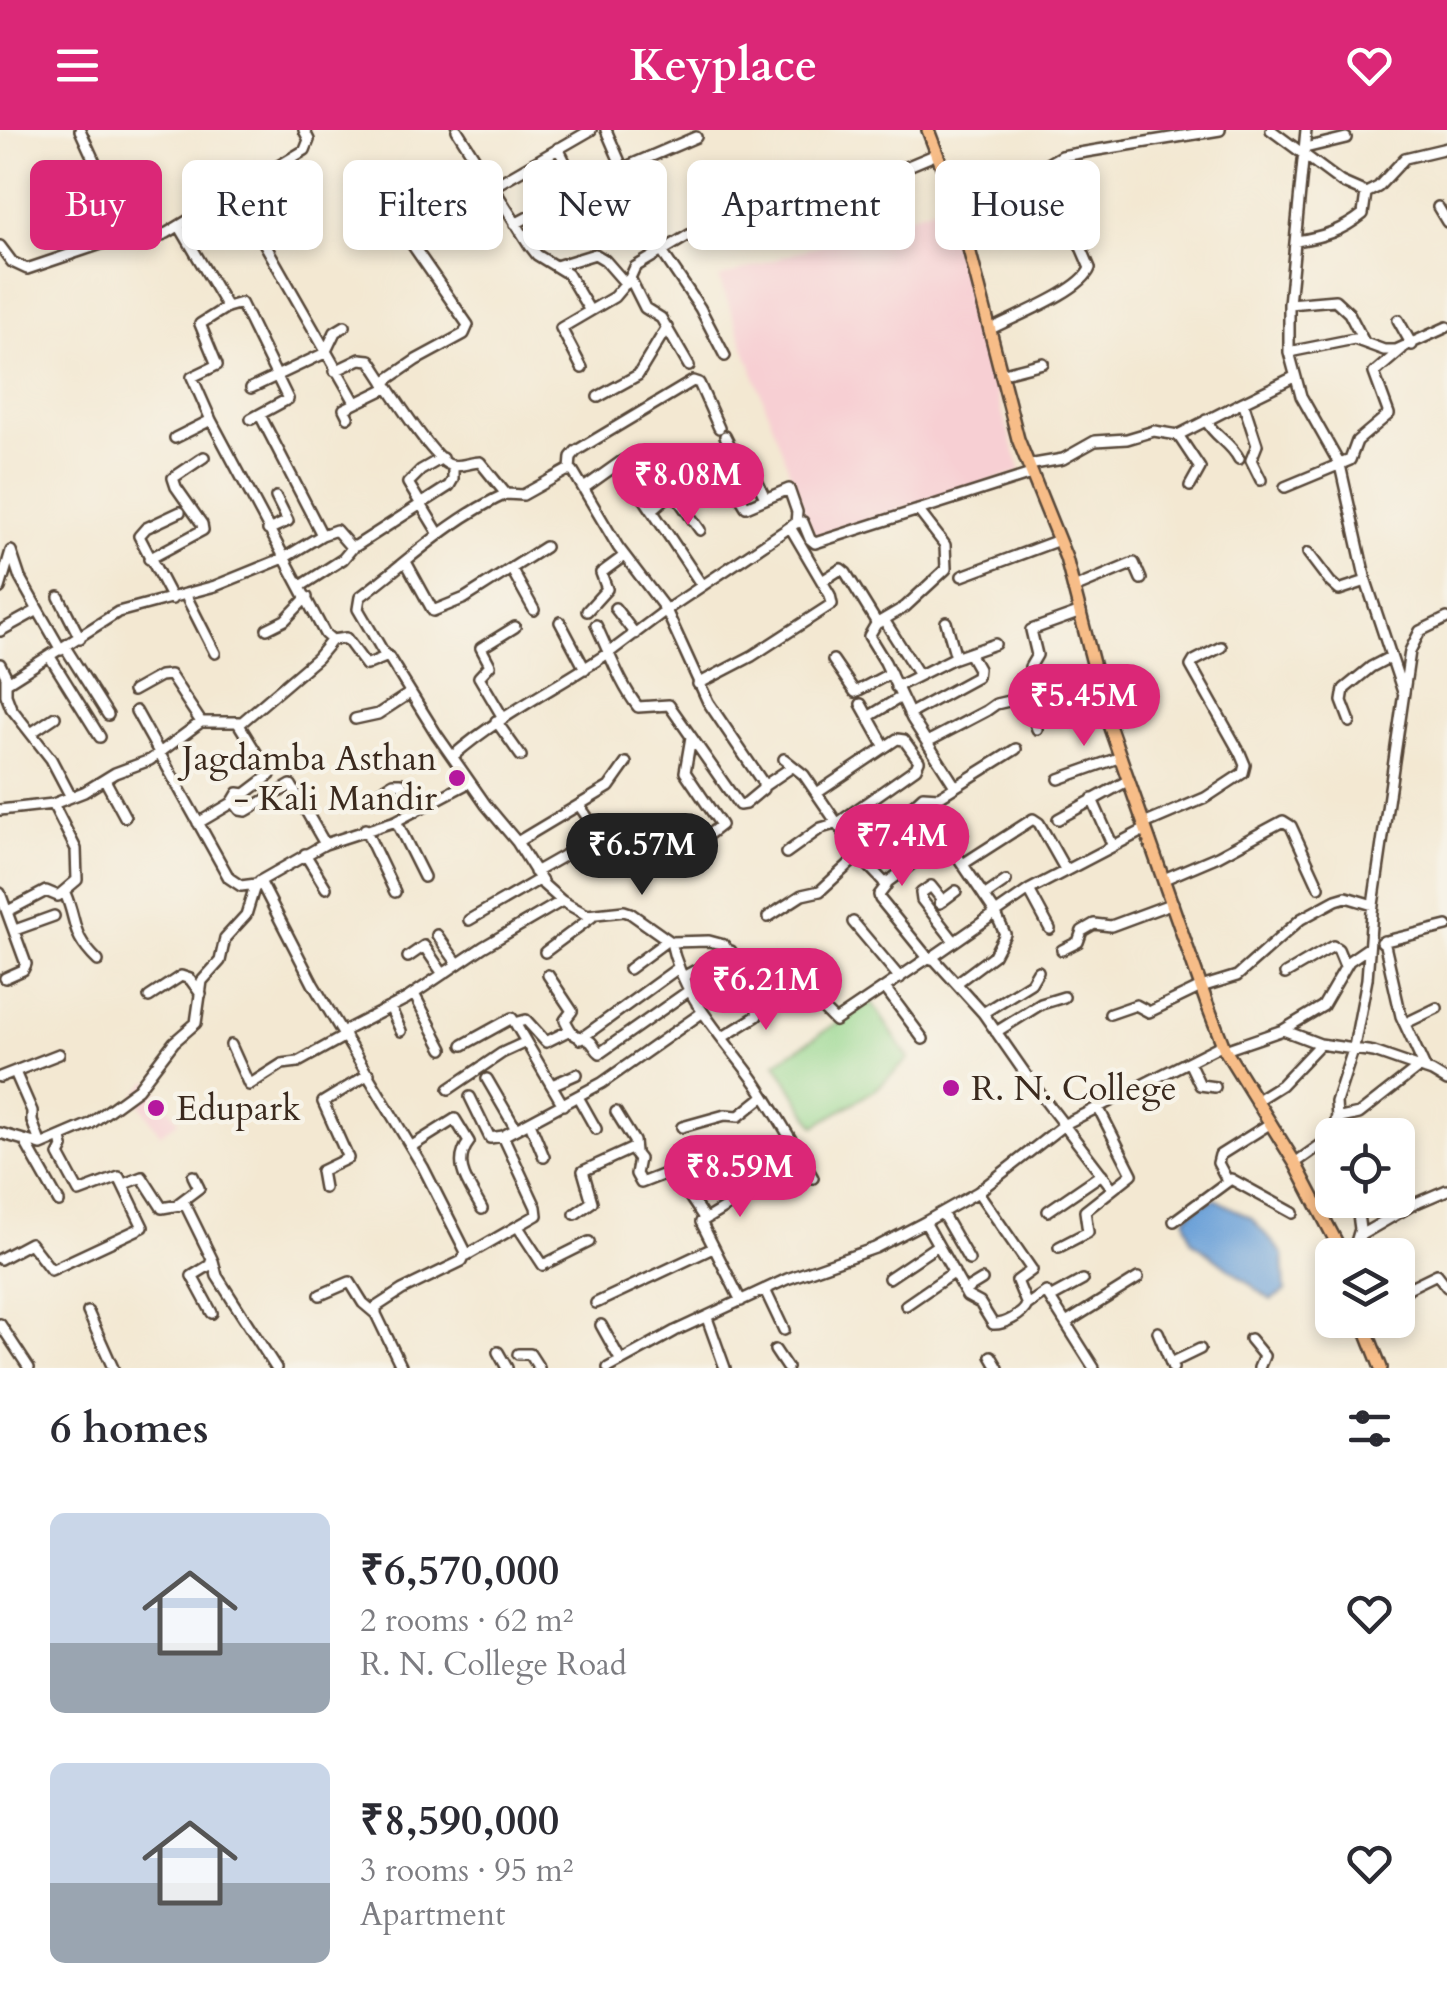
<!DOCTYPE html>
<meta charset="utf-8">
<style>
body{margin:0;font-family:Cardo,serif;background:#f7f7f7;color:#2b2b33;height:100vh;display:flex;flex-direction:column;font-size:38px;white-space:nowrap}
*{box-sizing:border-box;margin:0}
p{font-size:32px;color:#7c7c81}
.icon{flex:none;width:55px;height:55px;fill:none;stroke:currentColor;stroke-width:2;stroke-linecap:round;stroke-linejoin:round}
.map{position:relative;height:1238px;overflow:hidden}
.side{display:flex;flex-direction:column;background:#fff;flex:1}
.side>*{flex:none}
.top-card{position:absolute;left:30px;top:30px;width:1388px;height:90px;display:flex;gap:20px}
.buttons{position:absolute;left:1315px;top:988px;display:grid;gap:20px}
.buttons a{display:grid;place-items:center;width:100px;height:100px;border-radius:15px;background:#fff;box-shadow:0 5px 15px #0003;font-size:50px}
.price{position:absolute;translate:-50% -85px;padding:0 22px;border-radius:35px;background:#db2777;color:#fff;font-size:32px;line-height:65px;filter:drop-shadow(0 2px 5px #0008)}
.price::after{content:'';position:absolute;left:50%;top:60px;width:30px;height:22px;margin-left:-15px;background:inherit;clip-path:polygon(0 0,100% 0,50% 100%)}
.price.on{background:#222;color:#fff}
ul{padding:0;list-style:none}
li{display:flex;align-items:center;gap:30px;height:250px;padding:0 50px}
li span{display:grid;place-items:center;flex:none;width:280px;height:200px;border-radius:15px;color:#555}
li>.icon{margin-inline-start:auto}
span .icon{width:120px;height:120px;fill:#fffc;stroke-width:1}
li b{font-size:42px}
h2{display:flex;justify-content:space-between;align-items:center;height:120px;padding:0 50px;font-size:42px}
.chip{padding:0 35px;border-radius:15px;background:#fff;box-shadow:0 5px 15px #0003;font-size:35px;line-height:90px}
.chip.on{background:#db2777;color:#fff}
header{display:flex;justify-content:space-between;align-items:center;height:130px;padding:0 50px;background:#db2777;color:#fff;font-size:45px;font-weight:600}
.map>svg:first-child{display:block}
.built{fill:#f7cfd3}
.green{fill:#96d78e;stroke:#688056;stroke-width:2.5}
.water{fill:#6ba0d8;stroke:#53657b;stroke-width:2.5}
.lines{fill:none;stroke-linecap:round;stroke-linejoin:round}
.minor-casing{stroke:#574639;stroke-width:14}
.major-casing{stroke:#574639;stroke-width:16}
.minor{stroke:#fff;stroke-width:9}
.major{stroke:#f7bd88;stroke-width:11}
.poi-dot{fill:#b5179e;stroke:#f7f3e8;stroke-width:4}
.labels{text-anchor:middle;stroke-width:9;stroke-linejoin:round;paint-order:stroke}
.poi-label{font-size:35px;fill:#3b2a1e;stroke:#f7f3e8;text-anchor:start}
</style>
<header><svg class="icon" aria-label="menu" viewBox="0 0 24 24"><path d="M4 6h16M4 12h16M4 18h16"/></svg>Keyplace<svg class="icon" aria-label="heart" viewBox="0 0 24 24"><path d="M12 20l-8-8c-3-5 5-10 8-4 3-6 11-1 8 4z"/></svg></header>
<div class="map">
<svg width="1447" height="1238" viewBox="0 0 1447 1238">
<rect width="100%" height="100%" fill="#f7f3e8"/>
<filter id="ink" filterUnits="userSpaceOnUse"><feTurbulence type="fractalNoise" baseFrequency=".01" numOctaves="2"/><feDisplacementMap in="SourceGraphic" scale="20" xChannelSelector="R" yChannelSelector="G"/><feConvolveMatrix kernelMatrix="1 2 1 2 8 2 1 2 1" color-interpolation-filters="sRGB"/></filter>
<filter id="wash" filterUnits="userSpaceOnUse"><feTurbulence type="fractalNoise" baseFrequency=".0048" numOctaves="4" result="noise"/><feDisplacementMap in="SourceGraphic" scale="40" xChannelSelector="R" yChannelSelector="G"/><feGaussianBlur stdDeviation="2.25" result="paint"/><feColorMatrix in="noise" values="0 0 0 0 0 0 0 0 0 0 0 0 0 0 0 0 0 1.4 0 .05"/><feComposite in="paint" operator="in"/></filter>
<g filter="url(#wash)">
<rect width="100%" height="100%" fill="#f3e8d2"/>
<path class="built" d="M948 73 1000 276 1021 341 814 408 719 148Z
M149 950 179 991 160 1004 135 966Z"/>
<path class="green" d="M871 871 909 929 876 959 815 996 776 933Z"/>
<path class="water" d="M1215 1069 1251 1088 1283 1124 1285 1161 1271 1170 1191 1110 1185 1088 1201 1074Z"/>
</g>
<g filter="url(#ink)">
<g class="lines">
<defs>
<path id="minor" d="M80 0 130 109
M457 0 530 116 537 125 568 144 590 181
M606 0 654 110 700 178 725 226
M1271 0 1341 52 1366 63 1378 57 1405 28 1447 18
M1306 0 1289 174V222L1301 266 1340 335 1366 451 1403 562
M558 18 589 80
M1305 18 1346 8
M366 48 468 195 464 204 416 230 384 252
M494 56 591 0
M235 62 355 272
M1438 77 1447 92
M960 84 1061 26 1220 0
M515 94 605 46 696 7
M180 97 227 177 241 173 288 269 251 289
M1296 111C1322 107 1342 101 1363 84L1366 63
M0 116 12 132 27 139 113 110 154 108 167 103 305 20 309 10 304 0
M556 136 595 124 605 130 626 154
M1289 174 1335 170 1349 183 1364 212
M1398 190 1412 215
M989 200C1013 187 1082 161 1090 138L1074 101
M1289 222 1354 209 1384 220H1396L1447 197
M689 236 661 188 645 178 630 148 635 137 689 105 737 89 748 98 757 99 937 24
M582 238 561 198 614 167 630 148
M335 241 360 229 370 230C384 251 430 325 448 334 457 339 470 332 480 332L506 364 523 365 566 341H573L618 417 666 480 796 393 803 392 810 409 815 413 1031 344
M1000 244 1043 233
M251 258 325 223 335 202 345 196
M598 267 638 245 667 197
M260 285 322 405
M348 287 344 279 387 258
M211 290 325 504 332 510 346 508 366 535 388 526 437 605 486 675 517 712 544 755 562 771 587 785 624 781 630 783 671 812 709 811 724 815 755 859H762L789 845 835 891 928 828 935 830 983 883 1034 956 1113 1059
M1206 290C1215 308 1230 311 1239 329
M1178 305 1200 338 1190 356
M725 306 734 324 747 329 765 368
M175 308 211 290 192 247 217 235 200 194 227 177
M1028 335 1063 329 1095 311 1127 309 1154 301 1178 305 1243 272
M570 340 571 327 576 321 693 251 699 253 719 298
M1261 350 1251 330 1257 315 1243 272 1294 247
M1285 357 1350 330 1357 311 1389 284 1374 243 1402 219
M584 358 622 331
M641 364 701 454
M738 364 746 377 789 359 797 382 796 393
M652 380 673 362 700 400
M268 400 288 391 276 367
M439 404 408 353 421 340 442 328
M1308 423 1330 452 1339 460 1366 451
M149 429 203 400 202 394 176 357 173 348 204 327
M406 432 433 481 465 468 545 417
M512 440 534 480
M962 446 1059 410
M822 451 841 439 846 443 875 490 876 494 869 506 885 532 912 589 955 656
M301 456 343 429 353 417
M0 458 11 421 20 448 38 480
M1074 458 1134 433 1141 449
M186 466 215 523
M59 467 80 508
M172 469 139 406 146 398 180 382
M615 478 635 504
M587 481 607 459 601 443 624 426
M884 490 919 545
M560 492 585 539
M946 492 956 527
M876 494 905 477 946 439 945 415 918 380
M267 499 285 490 307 467
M0 501 38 480 61 520
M65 517 108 585
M385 525 358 479 360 467C408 431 450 389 506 364
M50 527 100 607
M833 530 855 562 891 543
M0 534 6 546V565L11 578 51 629 71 667
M8 552 118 482 215 456 284 428 322 405 336 400 350 416H356L449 356 453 349V336
M698 554 752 526 832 474 830 465 790 397
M896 557 952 529 995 514
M133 561 160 546 170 545 201 592
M1040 561 1030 537 1037 525 1031 500 1081 482
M1026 567 1037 599
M861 574 885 617
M136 581 229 748 241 756 256 754
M909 584 977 547 978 539 969 523
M502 586 479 547 490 535 481 518 515 497
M868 587 901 567
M355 589 378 584 410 563
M496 591 521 626
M1350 592 1342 571 1344 559 1371 537 1390 527
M31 603 55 587
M691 607 685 642 721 695 703 709
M927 612 986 581 996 574 1026 567 1094 539
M453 626C502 583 561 556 614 519L666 480 708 572 763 653V659L745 674 739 675 669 575 638 577C620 554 609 522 596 495
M784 629 804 645 861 728 883 751 886 756 879 765 880 769 928 828
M1059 649 1121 627
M105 650 125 687
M764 656 792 637
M376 664 393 653H401L416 681
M1092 669 1112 714
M233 671 240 680 246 681 291 655 325 714
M579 675 604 712
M0 680 53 674 84 662 115 643 150 630 201 592H242L317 528 332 510
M1058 689 1129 650
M396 691 424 747
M198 693 232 673 238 663 245 664 270 645 238 593
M1144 694 1205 668 1243 643 1245 635 1240 623 1191 536 1194 531 1221 517
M365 699 395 762
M517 712 609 657 626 633
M786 723 821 698 838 693 916 638 919 631 904 610 897 609 817 663
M305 724 326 758
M963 734 1033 689 1039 693 1065 739
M535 742 579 717
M1164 749 1218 726 1283 691 1291 696 1319 757
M260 751 313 854 423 1037 466 1122 462 1131 402 1160 376 1177V1184L402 1238
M885 754 940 713 949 714 995 782 1005 804 994 825 958 852
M1029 760 1050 799
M0 763 26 834 23 840 5 848
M65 763C78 793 70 804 98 831
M984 766 1006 751
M943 771 931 756 921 763 922 770 954 811
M940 773 956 761
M8 781 46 761 58 766 77 750 76 719 53 674
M768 787 802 765 820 761 923 666 939 667 1016 619
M469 790 540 749
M853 792 900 848
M15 800 54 786
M437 805 458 834
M1384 811 1401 886 1426 940
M671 812C682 867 725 909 756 953 777 984 795 1016 813 1048
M1382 812 1447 796
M1062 820 1078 812 1082 801 1094 794 1111 796 1173 773
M545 822 592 787
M408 827 424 816 443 844
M931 828 1029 760 1146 699
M629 839 668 810
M1285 844 1333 816 1338 819 1345 836
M548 845 572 881 565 890C577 915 578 901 591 912 594 915 596 920 600 923L690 860
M683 847 731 821
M885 858 923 909
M414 864 443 919
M149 867 181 846 190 849 201 864
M697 874 748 848
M390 877 401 901
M983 883 1031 853 1038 841
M1110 884 1136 875 1149 882 1201 857 1237 846 1301 789 1336 770 1346 767 1373 775
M515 893 526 890 546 912 570 900
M1406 893 1437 878
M1283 900 1323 876 1349 831 1368 818
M342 902 406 869 483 817 562 771
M996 902 1041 874 1064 867
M723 907 757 886 758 861
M580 909 678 838
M231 915 249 955 282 934 298 932 345 906
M463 915 512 888 563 975
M1225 920 1283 900 1320 914 1374 922 1432 942 1447 951
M1189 932 1200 955 1215 957
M15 942 32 981V991L41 1015
M0 947 59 924
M487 949 516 999
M552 955 577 944
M449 959 502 923 526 912
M470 967 490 1008 503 1006
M578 967 596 999
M1257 970 1281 955 1320 914
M616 982 634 1011 635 1022
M1336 989 1359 984 1419 937
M530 993 544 1027
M682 997 725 985 739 986 764 966
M0 1003 41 1015 90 994 138 959 174 912 196 893 202 851 220 831 225 808 246 785 254 759 260 751 325 714 396 691 470 652
M1338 1005 1336 972 1354 917 1367 849 1372 782 1410 521 1420 501 1447 488
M24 1010 59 1072
M412 1016 455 989 469 1012C451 1035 470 1056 482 1079
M1295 1033 1332 1007
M1227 1050 1218 1033 1220 1025 1271 993
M124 1054 142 1047 162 1078 185 1074 212 1129 210 1135 192 1146 212 1183
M324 1058 321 1041 348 1028 323 972 369 944
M179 1073 199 1058 193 1046
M1048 1081 1102 1044
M942 1083 969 1130
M575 1084 592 1072 583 1041 631 1019 639 1029 636 1044 641 1053 667 1043H674L704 1088
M1174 1091 1231 1049 1293 1083
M925 1092 967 1166 980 1173 993 1194C1003 1195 1023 1185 1027 1175L1017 1151 1032 1140 978 1062
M518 1097 543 1135 589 1112
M1359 1106 1414 1074 1447 1060
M1059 1117 1088 1102 1085 1081 1132 1044 1098 977
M1391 1122 1393 1125
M467 1125 537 1085 536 1077 503 1006 602 953 703 882
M1352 1125 1360 1099 1356 1070
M0 1129 30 1113 51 1140 143 1097 119 1047 79 1062 59 1025 63 1017 61 1008
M213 1131 217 1146 276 1238
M1398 1134 1408 1159
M889 1148 938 1115
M765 1160 784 1200
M964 1161 982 1150
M1398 1163 1437 1144 1447 1157
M320 1165 350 1152 363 1173 376 1184
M1050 1168 1083 1150
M741 1171 701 1092 772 1049 800 1025
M596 1173 713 1118
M906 1175 954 1142
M1027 1175 1046 1162 1094 1238
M88 1182 113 1238
M707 1188 725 1238
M1066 1193 1138 1148
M0 1194 29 1238
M601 1195 621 1231
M1158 1202 1173 1238
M1250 1209 1264 1226 1259 1238
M775 1220 787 1238
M498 1222 507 1238
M518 1224H530L539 1238
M991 1226 998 1238
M1171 1233 1200 1219
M608 1238 675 1201 787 1149 875 1118 925 1092 978 1062 1065 994 1223 914"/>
<path id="major" d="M928 0 960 84 1018 309 1066 428 1108 592 1207 874 1225 920 1295 1033 1343 1125
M1362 1190 1381 1238"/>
</defs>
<use href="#minor" class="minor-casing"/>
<use href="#major" class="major-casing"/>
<use href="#minor" class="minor"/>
<use href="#major" class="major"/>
</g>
</g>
<g class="poi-dot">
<circle cx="457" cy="648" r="10"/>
<circle cx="951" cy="958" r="10"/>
<circle cx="156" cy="978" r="10"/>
</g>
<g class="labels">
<g class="poi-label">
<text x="437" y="640" text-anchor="end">Jagdamba Asthan<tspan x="437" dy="40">- Kali Mandir</tspan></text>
<text x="971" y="970">R. N. College</text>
<text x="176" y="990">Edupark</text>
</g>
</g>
</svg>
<div class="buttons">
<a><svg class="icon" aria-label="locate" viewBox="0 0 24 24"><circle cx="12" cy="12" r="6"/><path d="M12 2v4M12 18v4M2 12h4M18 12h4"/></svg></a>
<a><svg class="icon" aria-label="layers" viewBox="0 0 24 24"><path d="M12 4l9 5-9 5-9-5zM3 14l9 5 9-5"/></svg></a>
</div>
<b class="price" style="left:688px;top:398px">₹8.08M</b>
<b class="price" style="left:1084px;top:619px">₹5.45M</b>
<b class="price" style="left:902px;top:759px">₹7.4M</b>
<b class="price on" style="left:642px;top:768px">₹6.57M</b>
<b class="price" style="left:766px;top:903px">₹6.21M</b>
<b class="price" style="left:740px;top:1090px">₹8.59M</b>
<div class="top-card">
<a class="chip on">Buy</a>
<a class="chip">Rent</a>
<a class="chip">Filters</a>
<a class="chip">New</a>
<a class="chip">Apartment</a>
<a class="chip">House</a>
</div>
</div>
<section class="side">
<h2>6 homes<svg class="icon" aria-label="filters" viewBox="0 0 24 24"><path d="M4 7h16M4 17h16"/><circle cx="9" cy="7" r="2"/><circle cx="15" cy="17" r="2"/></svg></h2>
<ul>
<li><span style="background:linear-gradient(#c9d6e8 65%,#9aa5b1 0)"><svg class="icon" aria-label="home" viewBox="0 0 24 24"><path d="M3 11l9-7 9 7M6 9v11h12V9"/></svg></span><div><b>₹6,570,000</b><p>2 rooms · 62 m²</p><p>R. N. College Road</p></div><svg class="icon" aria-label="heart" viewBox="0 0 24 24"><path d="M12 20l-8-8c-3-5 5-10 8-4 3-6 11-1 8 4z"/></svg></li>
<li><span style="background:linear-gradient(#c9d6e8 60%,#9aa5b1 0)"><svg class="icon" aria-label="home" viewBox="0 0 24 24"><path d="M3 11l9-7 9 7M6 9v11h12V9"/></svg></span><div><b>₹8,590,000</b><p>3 rooms · 95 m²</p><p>Apartment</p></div><svg class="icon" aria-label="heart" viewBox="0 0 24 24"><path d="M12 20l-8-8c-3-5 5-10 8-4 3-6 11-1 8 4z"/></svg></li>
</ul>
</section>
